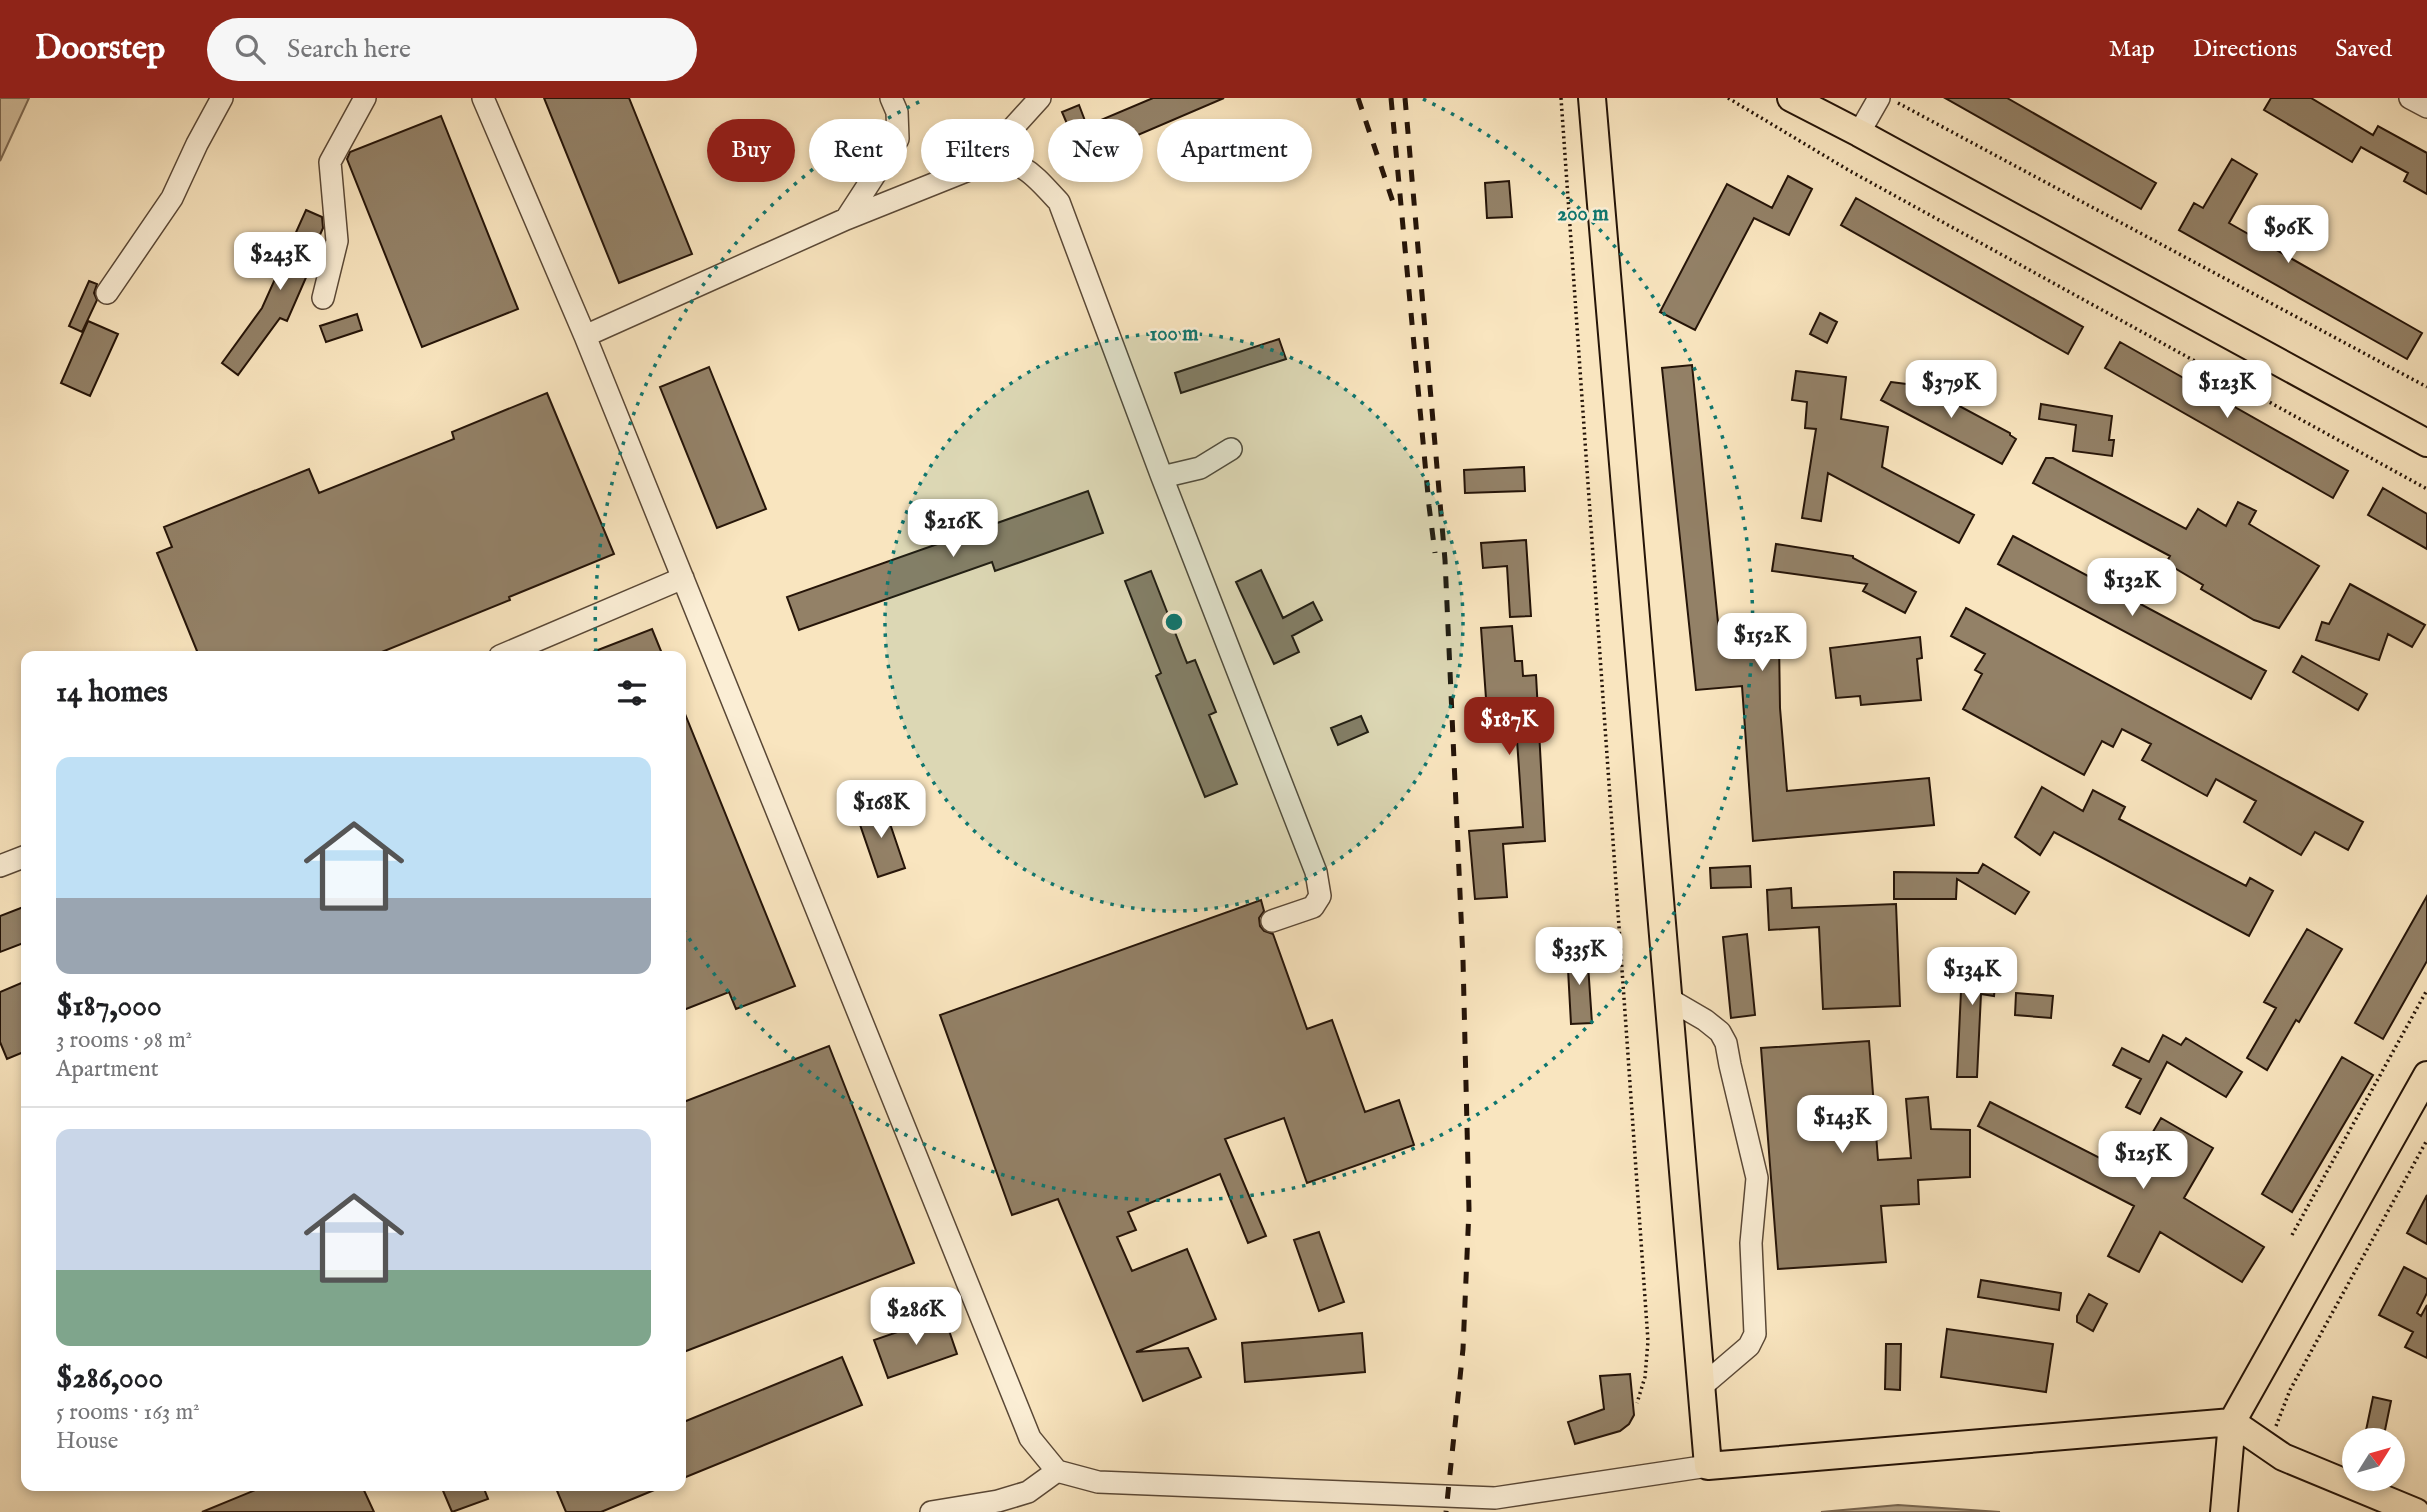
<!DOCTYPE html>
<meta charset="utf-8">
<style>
body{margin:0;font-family:"IM FELL English",serif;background:#f6f6f6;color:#202124;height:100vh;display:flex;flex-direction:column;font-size:26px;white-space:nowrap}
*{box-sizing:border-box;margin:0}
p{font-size:23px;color:#757577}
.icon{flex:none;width:38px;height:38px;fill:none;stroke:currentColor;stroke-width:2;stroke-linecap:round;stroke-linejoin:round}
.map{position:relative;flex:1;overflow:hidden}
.panel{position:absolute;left:21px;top:553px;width:665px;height:840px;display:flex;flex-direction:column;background:#fff;border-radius:14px;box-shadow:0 4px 10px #0003}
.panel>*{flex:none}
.top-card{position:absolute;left:707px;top:21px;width:665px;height:63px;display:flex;gap:14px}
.needle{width:46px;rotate:53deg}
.buttons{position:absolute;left:2342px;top:1330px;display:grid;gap:14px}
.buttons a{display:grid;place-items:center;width:63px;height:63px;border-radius:50%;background:#fff;box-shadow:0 4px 10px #0003;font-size:35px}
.price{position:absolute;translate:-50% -60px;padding:0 16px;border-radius:14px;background:#fff;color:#222;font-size:23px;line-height:46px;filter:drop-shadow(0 2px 4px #0008)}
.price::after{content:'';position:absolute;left:50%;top:42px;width:21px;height:16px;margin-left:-10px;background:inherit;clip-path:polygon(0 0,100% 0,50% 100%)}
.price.active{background:#8f2418;color:#fff}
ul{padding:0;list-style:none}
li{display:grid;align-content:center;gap:14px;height:371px;padding:0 35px}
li+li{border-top:2px solid #e0e0e0}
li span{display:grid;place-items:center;height:217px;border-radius:14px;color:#555}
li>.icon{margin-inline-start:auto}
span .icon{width:126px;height:126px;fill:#fffc;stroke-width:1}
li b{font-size:30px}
h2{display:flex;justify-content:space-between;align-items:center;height:84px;padding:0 35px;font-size:30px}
.pill{padding:0 24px;border-radius:32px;background:#fff;box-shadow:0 4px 10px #0003;font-size:24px;line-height:63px}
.pill.active{background:#8f2418;color:#fff}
header{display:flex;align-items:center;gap:42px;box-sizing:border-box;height:98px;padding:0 35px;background:#8f2418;color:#fff}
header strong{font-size:33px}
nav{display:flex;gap:38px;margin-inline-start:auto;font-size:24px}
.search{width:490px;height:63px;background:#f6f6f6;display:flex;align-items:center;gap:18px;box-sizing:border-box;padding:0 24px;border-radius:38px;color:#757577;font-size:26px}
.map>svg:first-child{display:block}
.green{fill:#d5c1a0;stroke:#7d6a54;stroke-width:2}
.water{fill:#b19e81;stroke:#796751;stroke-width:2}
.building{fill:#938167;stroke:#251408;stroke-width:2}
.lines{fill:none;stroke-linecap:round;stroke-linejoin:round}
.minor-casing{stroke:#5a4836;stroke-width:24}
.major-casing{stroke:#251408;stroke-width:30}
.path{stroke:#251408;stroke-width:3.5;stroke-dasharray:2 3.5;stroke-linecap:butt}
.minor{stroke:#fbeed5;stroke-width:21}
.major{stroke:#f9e5bf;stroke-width:26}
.rail{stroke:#251408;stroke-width:5;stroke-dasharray:12 12;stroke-linecap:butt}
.ring{fill:none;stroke:#0f766e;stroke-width:3.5;stroke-dasharray:3.5 7}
.centre{fill:#0f766e;stroke:#fbeed5;stroke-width:3.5}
.ring-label{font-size:21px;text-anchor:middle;font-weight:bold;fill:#0f766e;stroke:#fbeed5;stroke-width:5;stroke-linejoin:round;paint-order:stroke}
</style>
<header>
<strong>Doorstep</strong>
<div class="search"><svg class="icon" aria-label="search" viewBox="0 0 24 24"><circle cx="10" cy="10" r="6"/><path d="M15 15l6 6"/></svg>Search here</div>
<nav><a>Map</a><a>Directions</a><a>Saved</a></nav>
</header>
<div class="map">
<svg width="2427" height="1414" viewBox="0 0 2427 1414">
<rect width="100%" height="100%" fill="#f9e5bf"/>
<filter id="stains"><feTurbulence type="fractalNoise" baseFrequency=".00286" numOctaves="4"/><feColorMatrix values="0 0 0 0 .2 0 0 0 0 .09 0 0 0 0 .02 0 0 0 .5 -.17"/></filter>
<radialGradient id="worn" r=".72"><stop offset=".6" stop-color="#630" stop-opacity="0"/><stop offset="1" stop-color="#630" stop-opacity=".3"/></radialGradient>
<path class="green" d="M0 0H29L0 63Z"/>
<path class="water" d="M1898 1407 2000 1414H1821Z"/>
<path class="building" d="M544 0H629L692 156 619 185Z
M1153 0H1224L1082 61 1062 14 1079 7 1087 28Z
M1945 0H2007L2156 85 2141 111Z
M2271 0H2311L2373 37 2378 28 2427 55V96L2404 83 2408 75 2361 49 2352 64 2264 12Z
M441 18 518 211 422 249 347 61 350 54Z
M2232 61 2257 76 2229 125 2422 235 2407 261 2179 132 2194 105 2203 110Z
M1788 78 1812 91 1789 137 1754 120 1695 232 1660 214 1727 86 1772 110Z
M1509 83 1512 119 1487 120 1485 85Z
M1856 100 2083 229 2068 256 1841 127Z
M306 112 322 119 323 130 311 157 315 159 287 223 280 220 238 277 222 265 262 210Z
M89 183 97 186 94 195 97 202 82 234 69 228Z
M1820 215 1837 224 1827 245 1810 236Z
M357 216 362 232 326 244 320 228Z
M88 223 118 236 90 298 61 285Z
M1279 241 1286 261 1181 295 1175 275Z
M2120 244 2348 373 2333 400 2105 270Z
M1692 267 1720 544 1779 542 1780 610 1787 693 1929 680 1934 727 1753 743 1742 588 1696 592 1662 270Z
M709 269 766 411 717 430 660 289Z
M1796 273 1846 279 1841 321 1888 329 1882 369 1974 417 1959 445 1828 375 1821 423 1802 420 1816 331 1805 330 1807 304 1792 302Z
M1891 284 1922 288 2010 335V337L2016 341 2002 366 1881 302Z
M547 295 614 456 509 499 510 502 372 558H199L157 455 172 449 164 429 309 371 319 395 454 341 452 334Z
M2041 306 2112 318 2109 342H2114L2112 358 2073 353 2076 327 2039 321Z
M2046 360H2053L2186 431 2198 411 2226 428 2238 404 2256 413 2249 426 2319 468 2279 530 2254 522 2201 491 2203 487 2166 465 2170 458 2033 385Z
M1524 369 1525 393 1465 395 1464 372Z
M2383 390 2427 416V451L2368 417Z
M1088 393 1103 435 995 473 992 464 799 532 787 499Z
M2013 438 2266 573 2251 601 1998 466Z
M1526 442 1531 518 1510 519 1507 468 1483 470 1481 445Z
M1776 446 1853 458V460L1916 494 1905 515 1863 493 1867 486 1772 473Z
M1261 472 1283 520 1313 504 1322 522 1292 538 1299 554 1274 566 1236 484Z
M1151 473 1187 565 1195 562 1216 614 1209 617 1237 686 1205 699 1156 578 1161 575 1125 483Z
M2350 486 2425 527 2412 549 2388 536 2379 562 2316 542 2322 524 2329 526Z
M1966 510 2363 724 2348 752 2315 734 2301 757 2244 724 2256 703 2216 681 2207 698 2142 662 2151 646 2122 631 2113 649 2102 643 2084 677 1963 611 1982 576 1975 572 1985 556 1951 538Z
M1512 528 1515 563H1522L1523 578 1536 577 1545 743 1503 746 1507 799 1475 801 1469 733 1523 729 1517 642 1489 643 1481 530Z
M652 531 663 558H585V557Z
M1920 539 1922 560 1917 561 1921 602 1861 607 1860 598 1836 600 1830 550Z
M2302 558 2367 596 2358 612 2293 574Z
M681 606 795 888 736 911 729 894 681 913Z
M1361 618 1368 634 1338 647 1331 630Z
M2042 689 2083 713 2093 692 2125 709 2119 721 2246 788 2250 780 2273 793 2249 838 2054 734 2040 757 2015 739Z
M883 705 905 770 878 779 856 715Z
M1983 766 2029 794 2015 816 1957 781 1956 801H1894V774L1978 775Z
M1750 768 1751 789 1711 790 1710 770Z
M1791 790 1792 810 1896 806 1900 908 1823 911 1819 829 1769 832 1767 792Z
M2427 798V863L2383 941 2355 925Z
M1261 802 1264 813 1259 820 1260 828 1264 833 1273 836 1307 931 1332 922 1365 1014 1399 1002 1414 1047 1307 1085 1284 1020 1225 1041 1266 1138 1248 1145 1220 1076 1128 1114 1136 1132 1117 1139 1132 1173 1187 1151 1216 1221 1136 1254 1188 1250 1201 1279 1143 1303 1058 1101 1012 1117 940 917Z
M26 808V844L0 854V818Z
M2307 831 2342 851 2299 924 2296 922 2267 972 2247 960 2276 910 2264 904Z
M1747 836 1755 917 1731 920 1723 839Z
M1587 852 1592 925 1571 926 1567 853Z
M1959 857 1998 860 1994 898 1981 896 1977 979H1957L1961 893 1953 892Z
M26 883V953L7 961 0 944V894Z
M2016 895 2053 898 2051 920 2015 917Z
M2163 937 2181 947 2186 940 2242 974 2226 999 2167 964 2140 1016 2126 1009 2141 981 2113 967 2122 950 2149 964Z
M1869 943 1878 1062 1911 1060 1906 1001 1928 999 1931 1031 1970 1032V1079L1918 1082 1919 1106 1881 1108 1886 1164 1778 1171 1761 950Z
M829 948 914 1165 681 1255V1005Z
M2342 959 2373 977 2292 1114 2262 1096Z
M1990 1004 2129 1075 2161 1020 2213 1050 2184 1100 2264 1149 2242 1184 2160 1134 2139 1174 2108 1158 2134 1108 1978 1028Z
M2427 1097V1146L2407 1135Z
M1319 1134 1344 1204 1319 1213 1294 1142Z
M2404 1169 2427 1181V1195L2417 1215 2421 1218 2427 1207V1260L2405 1249 2413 1234 2379 1217Z
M1981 1182 2061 1195 2059 1212 1978 1199Z
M2089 1196 2107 1206 2093 1233 2077 1224V1218Z
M944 1218 957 1256 888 1280 874 1242Z
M1947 1231 2053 1246 2046 1294 1941 1279Z
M1362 1235 1365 1274 1245 1284 1242 1245Z
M1886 1246H1901L1900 1292 1885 1291Z
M842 1259 862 1307 681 1381V1325Z
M1630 1276 1634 1317 1629 1326 1620 1333 1575 1346 1568 1324 1604 1311 1600 1278Z
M2373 1299 2391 1303 2383 1342H2364Z
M265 1388H362L374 1414H202Z
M441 1388H483L488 1401 452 1414Z
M555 1388H664L601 1414H566Z"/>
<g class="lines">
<defs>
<path id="minor" d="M483 0 585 238 1030 1340 1057 1373 1098 1384 1495 1400 1708 1368
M2410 0 2427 9
M1859 35 1879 0
M1001 62 999 45 1040 0
M846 121 898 41 897 14 891 0
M107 195 172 100 197 46 222 0
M323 200 337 143 330 64 365 0
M585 238 846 121 986 65C1022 58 1036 80 1059 104L1162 379 1316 774 1320 798 1313 809 1272 823
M1162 379 1200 370 1231 351
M500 558 683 480
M0 768 26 758
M1669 901 1705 922 1720 934 1726 945 1730 967 1757 1080 1751 1145 1755 1236 1749 1248 1701 1289
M931 1414 998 1403 1028 1394 1057 1373"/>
<path id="major" d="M1592 0 1708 1368 2232 1324 2283 1359 2416 1414
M1791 0 1859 35 2427 345
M2224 1414 2232 1324 2427 977"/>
</defs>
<use href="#minor" class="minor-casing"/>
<use href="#major" class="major-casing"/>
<path class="path" d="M1561 0 1648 1243 1645 1279 1637 1305
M1728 0 1850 73 2427 391
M1898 5 2427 289
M2292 1137 2427 892
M2276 1328 2290 1292 2427 1042"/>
<use href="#minor" class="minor"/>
<use href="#major" class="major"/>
<path class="rail" d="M1358 0 1396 113
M1391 0 1429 408 1435 455
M1405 0 1445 462 1463 862 1469 1111 1463 1251 1446 1414"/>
</g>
<circle cx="1174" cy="524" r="289" fill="#0f766e" fill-opacity=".12"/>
<g class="ring">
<circle cx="1174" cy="524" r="289"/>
<path d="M596 554A579 579 0 0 1 925 1M1423 1A579 579 0 1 1 683 831"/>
</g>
<circle cx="1174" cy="524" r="10" class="centre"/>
<g class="ring-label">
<text x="1583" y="122">200 m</text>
<text x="1174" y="242">100 m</text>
</g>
<rect width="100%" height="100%" filter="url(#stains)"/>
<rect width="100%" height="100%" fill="url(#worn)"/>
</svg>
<div class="buttons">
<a><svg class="needle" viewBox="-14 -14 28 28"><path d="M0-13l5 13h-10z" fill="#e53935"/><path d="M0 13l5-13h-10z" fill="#757577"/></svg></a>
</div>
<b class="price" style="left:2288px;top:167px">$96K</b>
<b class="price" style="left:280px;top:194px">$243K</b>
<b class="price" style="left:1951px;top:322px">$379K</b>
<b class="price" style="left:2227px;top:322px">$123K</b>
<b class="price" style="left:953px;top:461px">$216K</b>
<b class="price" style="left:2132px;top:520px">$132K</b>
<b class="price" style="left:1762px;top:575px">$152K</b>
<b class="price active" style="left:1509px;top:659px">$187K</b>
<b class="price" style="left:881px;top:742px">$168K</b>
<b class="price" style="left:1579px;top:889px">$335K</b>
<b class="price" style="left:1972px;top:909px">$134K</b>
<b class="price" style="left:1842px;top:1057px">$143K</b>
<b class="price" style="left:2143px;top:1093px">$125K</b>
<b class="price" style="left:916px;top:1249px">$286K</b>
<div class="top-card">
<a class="pill active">Buy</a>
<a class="pill">Rent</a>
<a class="pill">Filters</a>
<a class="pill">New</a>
<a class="pill">Apartment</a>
</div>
<section class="panel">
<h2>14 homes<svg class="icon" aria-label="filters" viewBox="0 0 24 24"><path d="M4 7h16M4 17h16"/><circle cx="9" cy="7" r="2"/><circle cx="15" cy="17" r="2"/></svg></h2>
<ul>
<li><span style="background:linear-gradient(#bfe0f5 65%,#9aa5b1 0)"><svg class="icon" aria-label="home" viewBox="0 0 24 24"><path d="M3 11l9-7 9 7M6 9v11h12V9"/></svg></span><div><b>$187,000</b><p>3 rooms · 98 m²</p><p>Apartment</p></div></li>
<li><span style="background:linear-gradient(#c9d6e8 65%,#7fa58c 0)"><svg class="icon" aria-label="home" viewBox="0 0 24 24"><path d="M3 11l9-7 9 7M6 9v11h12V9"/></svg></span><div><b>$286,000</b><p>5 rooms · 163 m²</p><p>House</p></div></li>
</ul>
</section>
</div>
